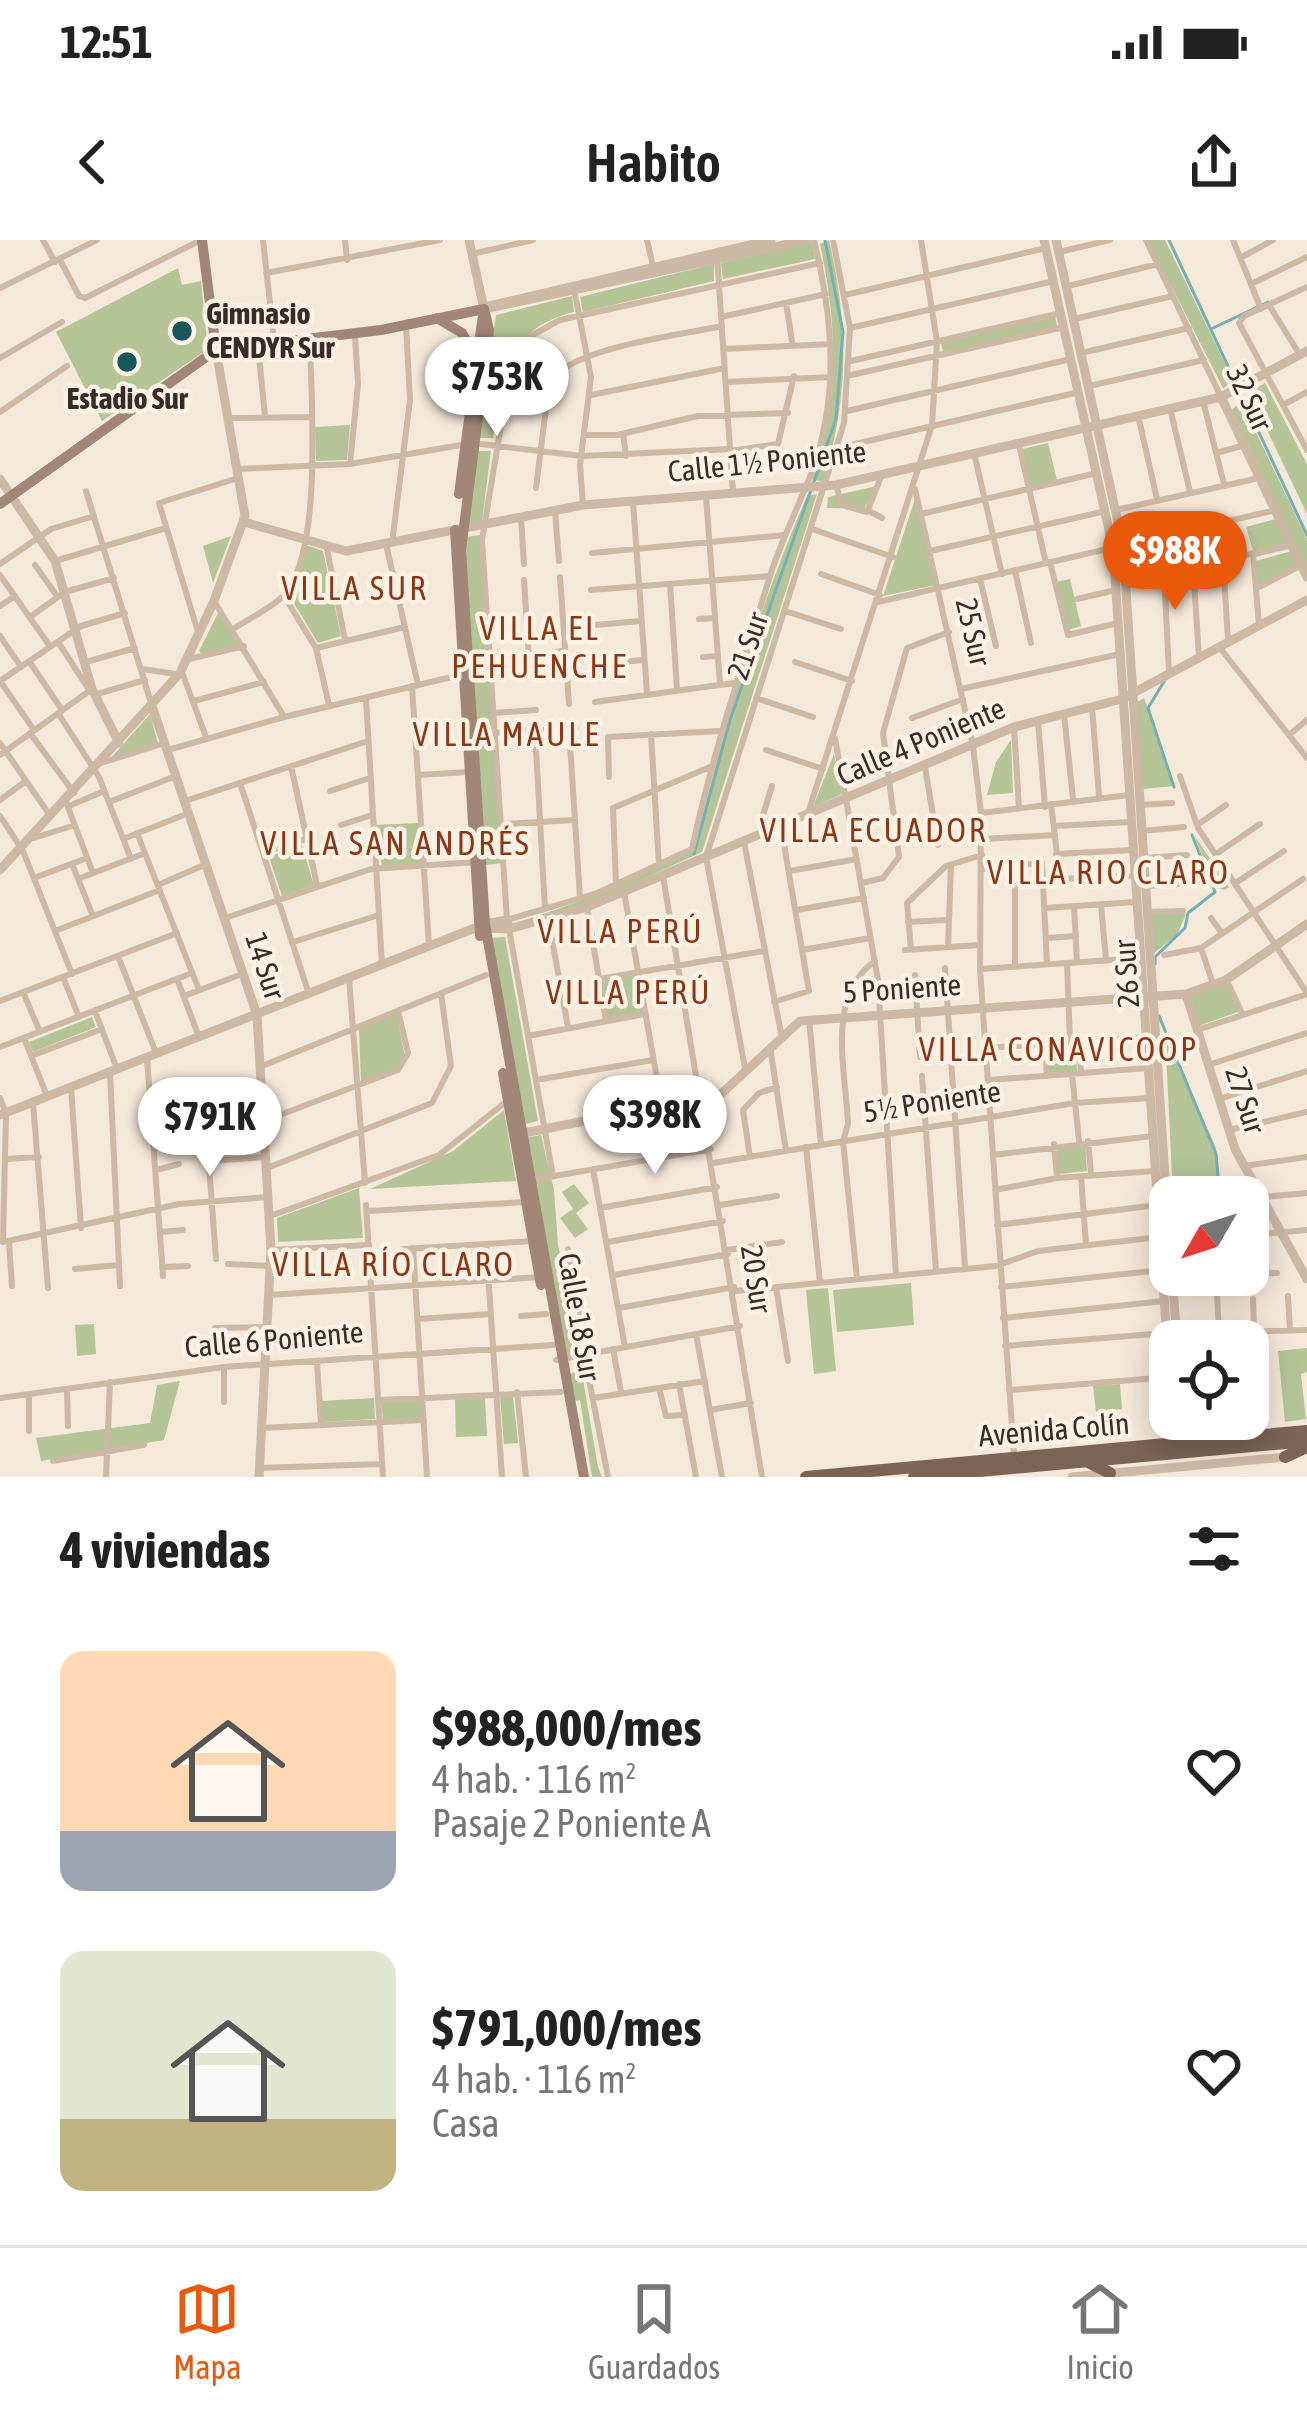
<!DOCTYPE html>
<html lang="es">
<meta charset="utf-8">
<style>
body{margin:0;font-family:"Asap Condensed",sans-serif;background:#f6f6f6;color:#222;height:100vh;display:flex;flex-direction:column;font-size:45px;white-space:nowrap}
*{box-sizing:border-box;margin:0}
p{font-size:39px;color:#767676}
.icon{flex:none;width:66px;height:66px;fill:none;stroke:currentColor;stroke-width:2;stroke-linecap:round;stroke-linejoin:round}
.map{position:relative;height:1237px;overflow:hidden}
.panel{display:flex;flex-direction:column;background:#fff;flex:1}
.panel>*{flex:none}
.needle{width:78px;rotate:231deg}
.buttons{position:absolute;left:1149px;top:936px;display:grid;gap:24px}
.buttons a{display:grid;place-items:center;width:120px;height:120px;border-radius:24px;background:#fff;box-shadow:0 6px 30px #0003;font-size:60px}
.price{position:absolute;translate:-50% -102px;padding:0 27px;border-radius:42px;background:#fff;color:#222;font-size:39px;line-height:78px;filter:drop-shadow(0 3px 6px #0008)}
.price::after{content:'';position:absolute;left:50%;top:72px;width:36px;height:27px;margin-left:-18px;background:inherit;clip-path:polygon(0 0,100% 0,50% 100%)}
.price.active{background:#ea580c;color:#fff}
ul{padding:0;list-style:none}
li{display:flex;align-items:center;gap:36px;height:300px;padding:0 60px}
li span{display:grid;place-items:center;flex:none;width:336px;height:240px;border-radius:24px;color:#555}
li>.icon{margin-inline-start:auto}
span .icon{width:144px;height:144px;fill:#fffc;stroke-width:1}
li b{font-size:51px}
h2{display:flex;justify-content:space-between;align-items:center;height:144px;padding:0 60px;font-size:51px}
.status{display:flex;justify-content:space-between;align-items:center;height:84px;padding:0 60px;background:#fff;direction:ltr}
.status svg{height:33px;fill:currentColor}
header{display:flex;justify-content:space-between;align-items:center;height:156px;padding:0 60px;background:#fff;font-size:54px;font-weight:600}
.tabs{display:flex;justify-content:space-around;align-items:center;height:168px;border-top:3px solid #e0e0e0;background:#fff;font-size:33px;color:#767676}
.tabs a{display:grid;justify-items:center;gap:6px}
.tabs .active{color:#ea580c}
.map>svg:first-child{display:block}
.green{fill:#b4c497}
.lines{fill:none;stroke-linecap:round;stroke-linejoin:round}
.stream{stroke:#75afb4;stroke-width:3}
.minor{stroke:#cdb8a4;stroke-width:6}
.tertiary{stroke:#cdb8a4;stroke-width:9}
.secondary{stroke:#a18675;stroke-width:10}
.primary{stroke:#7b6356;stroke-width:12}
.poi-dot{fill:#18565d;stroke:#fbf2e5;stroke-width:4.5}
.labels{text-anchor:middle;stroke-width:9;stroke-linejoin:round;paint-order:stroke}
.poi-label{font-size:30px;font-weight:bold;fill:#372c26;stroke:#fbf2e5;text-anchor:start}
.street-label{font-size:30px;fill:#372c26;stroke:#fbf2e5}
.neighbourhood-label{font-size:33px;letter-spacing:3px;fill:#8e3717;stroke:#fbf2e5}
</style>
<div class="status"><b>12:51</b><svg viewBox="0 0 49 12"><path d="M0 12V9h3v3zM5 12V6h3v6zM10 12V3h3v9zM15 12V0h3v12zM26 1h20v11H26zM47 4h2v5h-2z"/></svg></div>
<header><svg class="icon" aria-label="back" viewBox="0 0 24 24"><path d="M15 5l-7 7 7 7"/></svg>Habito<svg class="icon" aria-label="share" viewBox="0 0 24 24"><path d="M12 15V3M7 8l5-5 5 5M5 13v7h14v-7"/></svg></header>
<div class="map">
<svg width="1307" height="1237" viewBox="0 0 1307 1237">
<rect width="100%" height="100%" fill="#f4e8d9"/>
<path class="green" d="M829 0C849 86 849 158 823 242L811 239C838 151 839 94 820 4Z
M1148 0H1165L1234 142 1223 148Z
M812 2 815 19 723 39 721 23Z
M714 24V41L583 72 580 57Z
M178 28 182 45 201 41 208 109 102 181 56 92Z
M572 56 574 72C506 88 502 139 493 198H478L496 75Z
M1055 76 1057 87 943 113 941 102Z
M1265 143 1307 224V274L1249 152Z
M1241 161 1307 299V328L1232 170Z
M350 185 347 220 316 221 315 187Z
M1048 203 1057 240 1031 246 1022 209Z
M477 211H491L482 281 467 283Z
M877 246 864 269 827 268 828 257Z
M817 254 702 612 586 665 512 685 606 652 694 610C723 489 757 371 807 256Z
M915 259 936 345 883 356Z
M1276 279 1289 309 1255 317 1246 287Z
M480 295 502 623 485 625 465 328 466 297Z
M231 296 213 343 203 306Z
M306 305 323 311 341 396 318 403 289 355Z
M1292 311 1298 325 1258 346 1255 321Z
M1070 339 1081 386 1068 390 1056 342Z
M219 371 238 405 203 415 199 411Z
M1144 458 1173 546 1143 549 1137 462Z
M150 474 158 503 110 519Z
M1011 500 1013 553 987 555 996 522Z
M834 514 842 554 813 567Z
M419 583 422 623 382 626 375 585Z
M1194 595 1229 647 1225 650 1216 648Z
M301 603 314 645 282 656 269 617Z
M1150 673 1186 674 1177 695 1154 713Z
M505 697 538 881 526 884 491 698Z
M636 733 643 774 606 780 599 740Z
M1226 742 1241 771 1198 786 1187 755Z
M396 773 405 816 399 827 361 842 359 789Z
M92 777 96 787 33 812 29 802Z
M1165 791 1216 908 1218 957H1173Z
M1075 805 1077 831 1049 833 1047 807Z
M504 870 516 941 370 949 453 911Z
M541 895 554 950 558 1005 583 1112 565 1115 526 898Z
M1085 902 1087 931 1059 934 1057 907Z
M574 944 589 963 576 973 588 989 575 998 560 978 573 969 562 952Z
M359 948 363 998 278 1002 277 978Z
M911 1043 914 1085 837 1092 833 1050Z
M828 1048 836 1131 814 1134 806 1050Z
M94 1084 96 1114 77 1116 75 1085Z
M1307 1108V1132L1301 1134 1306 1179 1285 1182 1278 1111Z
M581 1128 598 1227 602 1237H592L580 1160 575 1161 569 1135Z
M180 1141 164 1200 41 1221 36 1198 150 1183 157 1145Z
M1120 1144 1122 1169 1096 1172 1093 1146Z
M513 1156 518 1203 504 1204 500 1157Z
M374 1158 375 1179 323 1182 321 1161Z
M485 1158 487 1196 456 1197 455 1159Z
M421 1159 422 1178 383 1180 381 1161Z"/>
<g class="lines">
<path class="stream" d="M1169 0 1307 295
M1211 89 1268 62
M1165 440 1148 468 1174 547
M694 614 730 480 836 179 843 92 825 0
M1155 724V717L1185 688 1188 673 1215 652 1192 595
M1159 776 1216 914 1220 957"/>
<path class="minor" d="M43 0 55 22
M263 0 274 99
M345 0 347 20
M647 0 653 26
M814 0C833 79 840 156 811 234 798 268 781 301 770 336 742 427 712 515 692 609L595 654 507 680 482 300 512 119 527 98 560 80 820 23
M1146 0 1221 157
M1233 0 1261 69
M1059 12 1110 0
M472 14 533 0
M717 16 733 253
M1242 17 1273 0
M60 20 79 56 85 58 201 0
M266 33 440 0
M1255 42 1307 17
M1068 46 1158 24
M1307 47 1244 76 1239 83 1307 210
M0 48 97 0
M574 49 591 137 580 225 583 265
M845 55 1046 8
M786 63 792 101
M1269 65 1300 115
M721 77 826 54
M1074 79 1173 56
M850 88 1054 41
M258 106 265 176
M723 109 832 104
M1081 113 1189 88
M0 118 62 82
M851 121 1061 73
M851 135 1064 87
M727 142 831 137
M1089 146 1204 120
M591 155 725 128
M1203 161 1224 244
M1283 165 1307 152
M1170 168 1190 252
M847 171 1071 119
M0 172 67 126
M1138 175 1157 259
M227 178 311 177
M623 194 626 216
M584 195H617L698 176 788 173
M1019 205 1046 323
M838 208 1079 152
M730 211 778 204 794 136
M974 213 1002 334
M1216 213 1245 205
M350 224 358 144 355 96
M237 229 350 224 473 203 582 216 730 209
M836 245 842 265 867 272 881 237
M536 248 549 144C565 108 682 95 722 86
M915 249 973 506 981 573 980 729 1014 1215
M86 251 152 466
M706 256 720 444
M633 262 647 453
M1116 270 1259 238
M555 271 559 321
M869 271 882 278
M921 274 1097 233
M521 278 524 324
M812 289 893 317
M392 303 410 160 406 86
M386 304 418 445
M327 309 345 400
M930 311 1106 271
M592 313 785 295
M1253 313 1259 386
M1223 320 1228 400
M55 321 166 288
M1050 322 1068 395 1118 383
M0 324 51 289 94 276
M35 325 57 356
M1193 327 1199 417
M1015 331 1031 403
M821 334 880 355
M1164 334 1169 432
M0 335 49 405
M560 337 569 464
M980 339 996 406
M524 340 529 418
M1127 342 1291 305
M670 344 677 449
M1257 348 1302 325
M591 350 770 336
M284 356 316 408 329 465
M1077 359 1116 350
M214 361 283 475
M878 362 1276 270
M0 366 15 356
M785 371 841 389
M30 377 65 352 114 338
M699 379 715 378
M595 385 641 381
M233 389C248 379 268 370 281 358 324 318 311 159 310 101
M198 392 159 263 238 238
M0 396 21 427
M58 402 88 448
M316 408 405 387
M1220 408 1307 518
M703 417 718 416
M189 419 244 406
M29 421 62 470
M86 422 135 408
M795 422 852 441
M593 425 643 420
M142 429 183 435 206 497
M0 441 81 386 125 373
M0 441 34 490
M412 446 429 706
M961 449 1120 414
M97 454 145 440
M756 458 813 477
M366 459 382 725
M194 461 264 442
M595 462 734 443
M1092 467 1099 556
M58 473 99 537 131 619
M494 473 536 470
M1064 474 1073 559
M912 478 963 459
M1038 481 1045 567
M1014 487 1019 568
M569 488 580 658
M535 491 545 669
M30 493 74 553
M495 493 576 488
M651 494 659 626
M1289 495 1307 480
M835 498 878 740 896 1035
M0 503 49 574
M168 510 284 477 565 410
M766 510 823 529
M0 515 92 449
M101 523 165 503
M291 526 317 645
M925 527 938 605
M419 535 468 532
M1180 536 1198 588 1307 753
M609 537 608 497 719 491
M240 543 309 754
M330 551 370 538
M0 560 26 541
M185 561 368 501
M66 562 93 633
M109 562 176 536
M1051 564 1060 639 1134 636
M1140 565 1172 563
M69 566 104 551
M808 573 932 185 937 102 921 0
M981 573 1129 555
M0 576 23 611 72 734
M502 584 574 580
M341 585 372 575
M1197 585 1226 565
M1054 586 1131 582
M770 591 763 575 772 546
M1142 591 1184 587
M137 593 199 750
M34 598 75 585
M123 599 189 573
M982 599 1055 595
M744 602 781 793
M264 613 305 599
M1056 614 1133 610
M1216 614 1260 584
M1144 618 1187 615
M72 624 93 676
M1015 626V726
M982 629 1042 623 1047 724
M790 631 857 619
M663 636 762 1237
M34 638 87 618
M78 639 145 613
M1237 642 1284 611
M862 643 883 638 899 617 883 493 907 408 949 392
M616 644 613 568 710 527
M158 645 204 625
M1146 646 1194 643
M624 652 662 867
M1101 665 1106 720
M1074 666 1077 722
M587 667 606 781
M1045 668 1136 662
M797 670 864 658
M1147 672 1183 671
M225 678 371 629 477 622
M548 678 568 787
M1211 678 1221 692
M908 682 946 680
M509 689 553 936
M55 691 160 650
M1047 698 1076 696
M293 702 379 675
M948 707 951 625
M1201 708 1213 744
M911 709 907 663 946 626 982 615
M802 710 870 698
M905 710 979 705
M1164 715 1201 708 1303 639
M118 716 156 813
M1067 723 1070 802
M945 728 965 1028
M980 729 1141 718
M915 735 920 817
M63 737 79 777
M349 738 365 943
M177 739 199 797
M599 739 764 711
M1227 741 1243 775
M23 752 40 792
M184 756 242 734
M0 761 177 693
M774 762 809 751 781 587
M95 771 117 829
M809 779 821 905
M1197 790 1307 754
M528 796 645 774
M24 798 47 856
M1079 802 1081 833
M1045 804 1047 836
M0 807 192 733
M770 807 786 911
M985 808 1146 797
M31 816 102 789
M147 818 163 1036
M1208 825 1307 793
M262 826 486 735
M745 828 706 617 844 183 850 88 833 0
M110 832 120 1046
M1072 834 1079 901
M922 836 936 1031
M536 840 653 820
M988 840 1148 828
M71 848 81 988
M0 858 6 873 3 1002 179 964 269 957
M151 858 173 852
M1219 859 1307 831
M33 863 48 1048
M206 885 216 1019
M189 886 264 881 398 830 408 813 398 771
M1229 890 1307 872
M153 894 176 888
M1088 901 1091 933
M1054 904 1057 937
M806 907 820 1043
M993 915 1153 896
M750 917 743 870 759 853 777 847
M6 919 39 917
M209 921 265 917
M713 923 1075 863 1150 858
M1244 926 1307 917
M267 928 432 863 451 826 441 753
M593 929 625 1107
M156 930 179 924
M1081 937 1086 1005
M531 940 711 909
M995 950 1057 938 1155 931
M1263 957 1307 953
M366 965 383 1237
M720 965 777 956
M600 968 717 947
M368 971 526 962
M270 976 439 915 507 861
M997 985 1157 965
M160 992 183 990
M1262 994 1307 990
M9 1002 12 1046
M608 1002 723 981
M486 1004 502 1237
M413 1008 427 1237
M403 1009 533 1001
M568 1009 588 1114
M271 1010 369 1005
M727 1010 782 1002
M228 1024 271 1026
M162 1027 188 1026
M75 1029 118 1025
M1248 1034 1277 1033
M614 1035 728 1014
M1171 1036 1198 1035
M857 1039 843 901 848 884C846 830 825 756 875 721
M776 1047 788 1121
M1001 1047 1162 1030
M736 1051 996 1026 1038 1011 1159 997
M1217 1054 1219 1092
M269 1055 540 1037
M1288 1056 1290 1090
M1253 1059 1254 1091
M619 1068 734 1047
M521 1076 546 1074
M1003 1078 1164 1061
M418 1079 491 1074
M215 1088 265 1087
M696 1094 722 1237
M1173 1094 1307 1090
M1005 1106 1166 1093
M613 1109 621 1152
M584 1114 608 1237
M556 1120 740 1086
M317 1122 321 1184
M679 1144 696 1237
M659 1148 666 1176 685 1175
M67 1149 68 1186
M1009 1150 1169 1137
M517 1152 526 1237
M29 1154V1191
M0 1158 224 1127 553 1105
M593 1158 705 1141
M379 1160 561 1152
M224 1162V1127
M710 1170 751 1163
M262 1188 424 1180
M53 1221 144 1205
M259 1228 382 1224
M106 1237 110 1142"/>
<path class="tertiary" d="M469 0 484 69
M1044 0 1113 308 1170 1145
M1056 0 1123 305 1170 1012
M489 66 771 0
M484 69 807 0
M1221 157 1307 337
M0 239 55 321 92 449 119 503
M244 282 346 311 583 265 836 245 1221 157 1307 111
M152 466 257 775 271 1010 259 1237
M0 630 180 433 214 361 245 276 216 110
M481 688 509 689 587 667 1014 487 1122 459 1307 360
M1186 754 1235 909 1307 1039
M0 875 485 684 507 680 509 689
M519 894 721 854 800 781 1186 754 1226 740 1307 684
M1172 1035 1177 1101
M1173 1179 1174 1210
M1182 1179 1184 1204
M1072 1237 1285 1217"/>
<path class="secondary" d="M202 0 216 110
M484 69 489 90 461 310 485 684 584 1237
M437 78 462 93 476 119
M477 117 484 69
M459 254 471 165
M0 264 216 110 381 90 484 69
M455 290 480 696
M503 833 541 1045"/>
<path class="primary" d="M1285 1217 1307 1207
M1090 1223 1110 1233
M806 1237 1307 1191
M914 1237 1307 1201"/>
</g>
<g class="poi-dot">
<circle cx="182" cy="91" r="12"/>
<circle cx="127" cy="122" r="12"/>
</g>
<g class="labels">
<g class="poi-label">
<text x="206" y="84">Gimnasio<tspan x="206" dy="34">CENDYR Sur</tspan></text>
<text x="127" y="169" text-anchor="middle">Estadio Sur</text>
</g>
<g class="street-label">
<text transform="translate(1249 158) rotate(65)" y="10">32 Sur</text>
<text transform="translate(767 222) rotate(-6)" y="10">Calle 1½ Poniente</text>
<text transform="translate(973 392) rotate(77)" y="10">25 Sur</text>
<text transform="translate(748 406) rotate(-71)" y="10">21 Sur</text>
<text transform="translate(921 502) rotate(-23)" y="10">Calle 4 Poniente</text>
<text transform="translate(265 726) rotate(72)" y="10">14 Sur</text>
<text transform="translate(1127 734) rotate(-94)" y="10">26 Sur</text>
<text transform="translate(902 749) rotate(-4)" y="10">5 Poniente</text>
<text transform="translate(1245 860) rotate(72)" y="10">27 Sur</text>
<text transform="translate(932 862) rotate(-9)" y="10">5½ Poniente</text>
<text transform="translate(756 1039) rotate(81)" y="10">20 Sur</text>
<text transform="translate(579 1077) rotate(80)" y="10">Calle 18 Sur</text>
<text transform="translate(274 1100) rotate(-5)" y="10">Calle 6 Poniente</text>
<text transform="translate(1054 1190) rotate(-5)" y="10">Avenida Colín</text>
</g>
<g class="neighbourhood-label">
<text x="355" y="360">VILLA SUR</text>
<text x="540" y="400">VILLA EL<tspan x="540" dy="38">PEHUENCHE</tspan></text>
<text x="507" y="506">VILLA MAULE</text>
<text x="874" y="602">VILLA ECUADOR</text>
<text x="396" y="615">VILLA SAN ANDRÉS</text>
<text x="1109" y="644">VILLA RIO CLARO</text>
<text x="621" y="703">VILLA PERÚ</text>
<text x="629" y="764">VILLA PERÚ</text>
<text x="1059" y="821">VILLA CONAVICOOP</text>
<text x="394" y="1036">VILLA RÍO CLARO</text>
</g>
</g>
</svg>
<div class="buttons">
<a><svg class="needle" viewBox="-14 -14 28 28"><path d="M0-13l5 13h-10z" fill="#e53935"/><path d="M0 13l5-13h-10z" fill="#767676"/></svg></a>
<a><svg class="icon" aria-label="locate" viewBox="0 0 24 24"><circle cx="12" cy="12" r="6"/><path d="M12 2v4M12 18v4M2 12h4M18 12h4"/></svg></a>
</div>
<b class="price" style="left:497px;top:199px">$753K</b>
<b class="price active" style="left:1175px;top:373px">$988K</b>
<b class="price" style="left:655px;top:937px">$398K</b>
<b class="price" style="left:210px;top:939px">$791K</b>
</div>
<section class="panel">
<h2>4 viviendas<svg class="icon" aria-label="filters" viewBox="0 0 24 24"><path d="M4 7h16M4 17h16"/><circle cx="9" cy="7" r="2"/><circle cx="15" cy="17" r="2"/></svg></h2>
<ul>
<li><span style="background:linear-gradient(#ffd9b3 75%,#9aa5b1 0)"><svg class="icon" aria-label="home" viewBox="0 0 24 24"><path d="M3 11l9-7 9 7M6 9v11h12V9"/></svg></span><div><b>$988,000/mes</b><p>4 hab. · 116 m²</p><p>Pasaje 2 Poniente A</p></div><svg class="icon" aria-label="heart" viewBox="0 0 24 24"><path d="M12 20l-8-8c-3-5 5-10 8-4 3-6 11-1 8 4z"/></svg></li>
<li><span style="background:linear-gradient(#dfe7d0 70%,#c2b280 0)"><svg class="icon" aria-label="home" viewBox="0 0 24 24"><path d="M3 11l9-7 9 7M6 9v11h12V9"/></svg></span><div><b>$791,000/mes</b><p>4 hab. · 116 m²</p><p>Casa</p></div><svg class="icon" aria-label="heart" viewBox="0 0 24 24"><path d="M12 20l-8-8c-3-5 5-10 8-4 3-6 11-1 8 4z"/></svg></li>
</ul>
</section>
<nav class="tabs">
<a class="active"><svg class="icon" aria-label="map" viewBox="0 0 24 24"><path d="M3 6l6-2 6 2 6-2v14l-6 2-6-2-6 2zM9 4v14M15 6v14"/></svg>Mapa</a>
<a><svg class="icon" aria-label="saved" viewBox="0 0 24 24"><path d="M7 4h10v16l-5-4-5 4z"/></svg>Guardados</a>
<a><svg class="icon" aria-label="home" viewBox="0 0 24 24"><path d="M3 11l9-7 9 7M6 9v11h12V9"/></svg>Inicio</a>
</nav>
